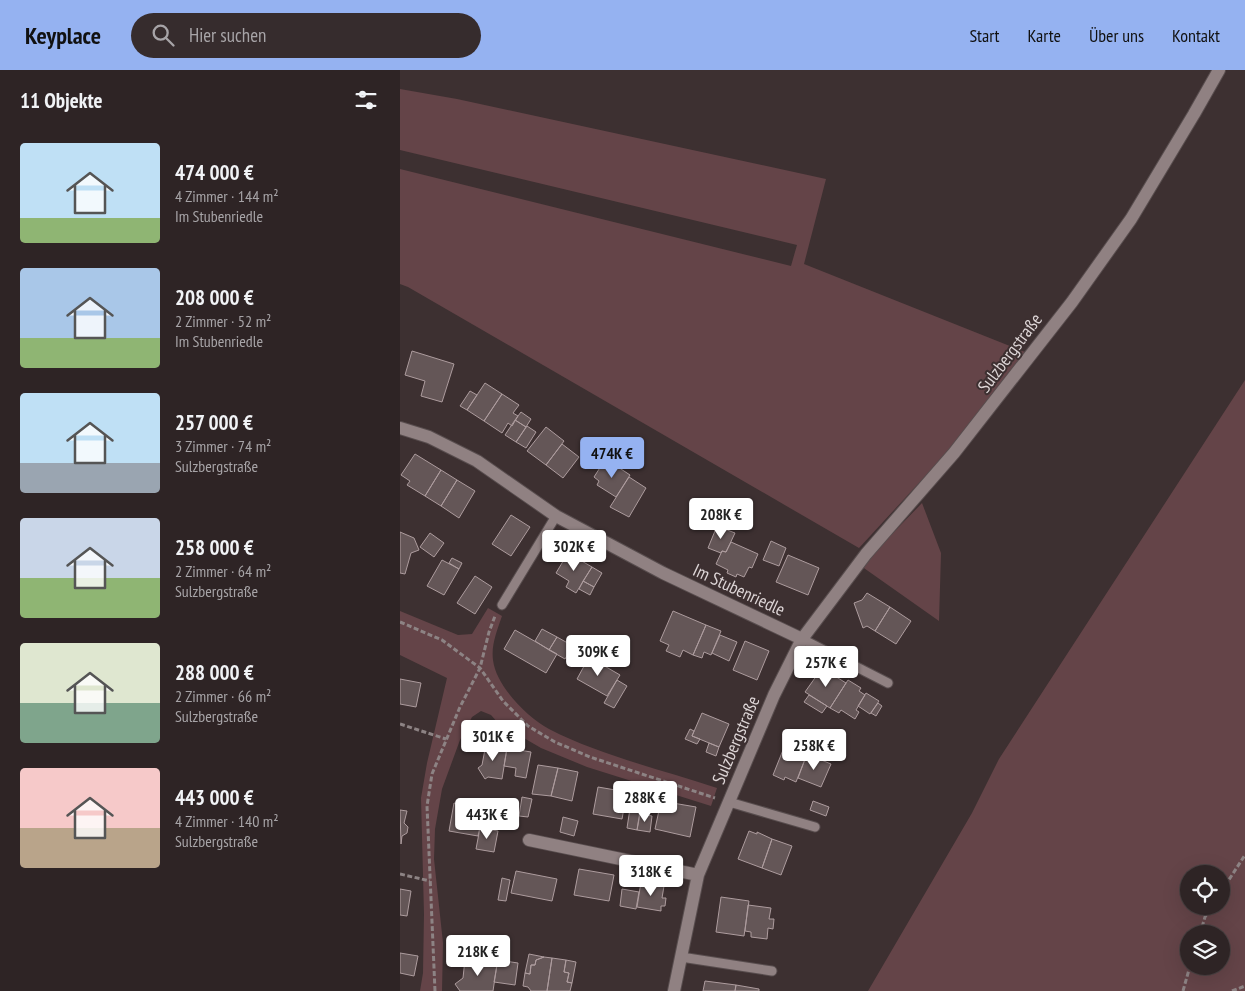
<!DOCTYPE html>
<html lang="de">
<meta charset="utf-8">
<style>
body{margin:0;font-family:"PT Sans Narrow",sans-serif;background:#362c2d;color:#f1f3f6;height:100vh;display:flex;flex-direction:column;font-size:19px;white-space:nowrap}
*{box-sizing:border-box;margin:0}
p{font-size:16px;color:#a7a4a7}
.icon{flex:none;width:28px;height:28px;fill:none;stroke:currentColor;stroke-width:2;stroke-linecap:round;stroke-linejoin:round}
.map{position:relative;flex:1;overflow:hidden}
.details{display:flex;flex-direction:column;background:#2e2425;width:400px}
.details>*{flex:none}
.tools{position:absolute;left:780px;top:795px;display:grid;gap:10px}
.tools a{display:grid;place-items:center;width:50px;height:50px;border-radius:50%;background:#2e2425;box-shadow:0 5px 20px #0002,0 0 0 1px #494142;font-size:25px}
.price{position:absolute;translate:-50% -42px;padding:0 11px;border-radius:5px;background:#fff;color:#222;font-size:16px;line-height:32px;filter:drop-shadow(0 1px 2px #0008)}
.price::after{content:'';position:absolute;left:50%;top:30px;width:15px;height:11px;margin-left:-8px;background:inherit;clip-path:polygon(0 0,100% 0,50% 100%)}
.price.on{background:#95b2f1;color:#111}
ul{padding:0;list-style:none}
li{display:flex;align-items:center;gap:15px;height:125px;padding:0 20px}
li span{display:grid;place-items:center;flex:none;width:140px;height:100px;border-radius:5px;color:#555}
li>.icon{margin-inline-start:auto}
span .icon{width:60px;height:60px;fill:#fffc;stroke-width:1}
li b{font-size:21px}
h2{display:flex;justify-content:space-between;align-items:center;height:60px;padding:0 20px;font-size:21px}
header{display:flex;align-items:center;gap:30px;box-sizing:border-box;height:70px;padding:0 25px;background:#95b2f1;color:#111}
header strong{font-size:24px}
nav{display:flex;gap:28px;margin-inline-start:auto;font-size:18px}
.search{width:350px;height:45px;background:#362c2d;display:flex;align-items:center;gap:12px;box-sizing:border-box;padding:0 18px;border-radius:28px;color:#a7a4a7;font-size:19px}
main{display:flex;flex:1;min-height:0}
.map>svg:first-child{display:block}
.green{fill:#644448;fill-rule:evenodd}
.building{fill:#645657;stroke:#ad9c9e}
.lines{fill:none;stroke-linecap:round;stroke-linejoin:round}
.lane-casing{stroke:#584d4e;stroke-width:11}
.street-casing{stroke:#584d4e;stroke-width:14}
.path{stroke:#8d8384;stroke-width:3;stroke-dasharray:5 2.5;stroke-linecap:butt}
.lane{stroke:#908182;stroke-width:9}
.street{stroke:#908182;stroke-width:12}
.labels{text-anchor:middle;stroke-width:4;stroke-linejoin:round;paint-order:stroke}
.street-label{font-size:18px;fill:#ddd5d6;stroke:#3d3031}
</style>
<header>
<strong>Keyplace</strong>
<div class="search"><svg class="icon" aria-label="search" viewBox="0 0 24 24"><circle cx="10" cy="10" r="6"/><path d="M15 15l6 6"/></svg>Hier suchen</div>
<nav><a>Start</a><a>Karte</a><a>Über uns</a><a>Kontakt</a></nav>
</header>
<main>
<section class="details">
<h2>11 Objekte<svg class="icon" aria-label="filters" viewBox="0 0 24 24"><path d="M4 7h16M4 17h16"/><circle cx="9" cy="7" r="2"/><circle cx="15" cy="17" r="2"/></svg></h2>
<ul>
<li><span style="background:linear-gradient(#bfe0f5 75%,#8fb573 0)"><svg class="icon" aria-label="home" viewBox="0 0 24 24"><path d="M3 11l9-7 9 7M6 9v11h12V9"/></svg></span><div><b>474 000 €</b><p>4 Zimmer · 144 m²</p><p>Im Stubenriedle</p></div></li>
<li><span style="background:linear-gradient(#a9c7e8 70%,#8fb573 0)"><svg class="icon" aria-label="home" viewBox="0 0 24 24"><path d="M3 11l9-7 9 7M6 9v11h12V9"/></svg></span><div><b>208 000 €</b><p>2 Zimmer · 52 m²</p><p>Im Stubenriedle</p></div></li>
<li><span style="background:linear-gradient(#bfe0f5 70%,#9aa5b1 0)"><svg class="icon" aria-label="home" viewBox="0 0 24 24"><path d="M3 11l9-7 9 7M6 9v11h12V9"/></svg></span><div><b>257 000 €</b><p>3 Zimmer · 74 m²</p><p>Sulzbergstraße</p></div></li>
<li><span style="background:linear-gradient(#c9d6e8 60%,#8fb573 0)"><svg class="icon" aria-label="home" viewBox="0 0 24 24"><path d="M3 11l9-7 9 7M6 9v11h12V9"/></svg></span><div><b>258 000 €</b><p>2 Zimmer · 64 m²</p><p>Sulzbergstraße</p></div></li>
<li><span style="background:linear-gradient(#dfe7d0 60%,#7fa58c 0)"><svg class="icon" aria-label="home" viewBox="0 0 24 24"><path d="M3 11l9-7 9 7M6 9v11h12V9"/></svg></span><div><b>288 000 €</b><p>2 Zimmer · 66 m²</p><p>Sulzbergstraße</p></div></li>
<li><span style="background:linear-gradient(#f6c9c9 60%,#b9a48a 0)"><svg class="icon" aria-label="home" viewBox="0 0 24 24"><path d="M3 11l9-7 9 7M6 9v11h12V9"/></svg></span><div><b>443 000 €</b><p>4 Zimmer · 140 m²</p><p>Sulzbergstraße</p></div></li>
</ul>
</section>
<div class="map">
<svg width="845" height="921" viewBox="0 0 845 921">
<rect width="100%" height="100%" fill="#3d3031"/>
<path class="green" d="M0 19 57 29 426 109 404 194 625 282 554 375 459 478 8 217 0 214V99L391 196 397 175 0 80Z
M845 310V921H468L572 743 599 689ZM789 804H821V836H789ZM789 864H821V896H789Z
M522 433 541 483 539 551 461 496Z
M88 538 102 546C97 561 91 575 93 590 96 616 127 647 149 659 199 685 263 700 317 718L311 736 187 697 141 678 98 653 91 645 81 641 72 647 60 670 42 719 35 759 34 789 43 873 42 921H20L23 903 24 844 21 728 27 693 47 608 0 585V541L58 565 72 564Z"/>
<path class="building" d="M12 281 54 294 42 332 21 326 25 311 5 305Z
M85 313 102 324 84 351 67 340Z
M70 321 77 325 67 340 60 336Z
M102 324 119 335 113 343 118 346 112 356 108 353 102 363 84 351Z
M121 342 131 349 126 357 115 350Z
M115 350 126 357 116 372 105 365Z
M127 356 136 362 126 378 116 372Z
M146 357 164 371 146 395 127 381Z
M162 374 179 387 163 408 146 395Z
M15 384 41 400 25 426 7 415 10 411 1 405Z
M203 393 209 397 212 393 230 405 216 427 197 415 199 411 194 407Z
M41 400 57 410 41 436 25 426Z
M229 407 246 418 229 447 210 437Z
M57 410 75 421 59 448 41 436Z
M111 445 130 457 111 486 92 474Z
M317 456 335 463 326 482 322 481 321 483 308 478Z
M0 462 14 468 19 480 11 483 5 504 0 503Z
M30 463 44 473 34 487 20 477Z
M371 471 386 478 379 496 363 490Z
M331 472 358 484 352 498 349 497 344 507 337 504 336 507 327 503 328 500 316 494 322 481 326 482Z
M168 483 192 497 176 523 166 517 169 511 156 503Z
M388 485 419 498 408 525 376 512Z
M52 488 62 493 59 499 49 493Z
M42 490 59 499 44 525 27 516Z
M192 497 202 503 194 517 183 511Z
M75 506 92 517 75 544 57 533Z
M183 511 194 517 190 525 179 519Z
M467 523 490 537 475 561 467 556 463 558 454 533 462 530Z
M490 537 511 551 496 574 475 561Z
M273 541 306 555 293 585 283 580 280 587 266 581 269 575 260 571Z
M306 555 321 561 311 585 304 582 302 588 293 585Z
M142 559 157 567 149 580 135 571Z
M115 560 157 584 146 603 104 579Z
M320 565 337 572 329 591 312 583Z
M157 567 173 576 165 589 149 580Z
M345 571 369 581 357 610 333 600Z
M189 587 220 605 207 626 177 609Z
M422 598 446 613 430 638 405 622Z
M0 609 21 613 16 637 0 634Z
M217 610 227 616 214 638 204 633Z
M448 610 461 618 459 621 465 625 456 640 459 642 455 649 441 640 439 643 430 638Z
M466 623 479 631 470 644 458 636Z
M409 625 427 636 422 643 404 632Z
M478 633 482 636 476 646 471 643Z
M302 643 329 654 319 677 292 666Z
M290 659 294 661 292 666 300 669 297 674 285 669Z
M309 673 319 677 316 686 306 682Z
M86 674 107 678 102 709 88 707 85 709 78 698 82 695Z
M385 675 407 684 396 712 385 707 384 710 373 705Z
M107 678 131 682 126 708 115 706 116 698 104 696Z
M407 684 431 694 421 717 398 708Z
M138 695 158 698 151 726 132 724Z
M158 698 178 702 172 731 151 726Z
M198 717 227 722 222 749 193 744Z
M122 727 132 729 128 747 119 746Z
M261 731 296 737 290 767 255 759Z
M413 731 429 737 426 746 410 740Z
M231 732 241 734 237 760 227 758Z
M54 733 84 738 78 766 49 761Z
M0 740 7 741 4 753 8 757 7 763 2 766 1 774Z
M240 744 252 746 250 762 237 760Z
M163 747 178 751 174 766 160 762Z
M80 758 98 761 94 782 76 779Z
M349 761 357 764V762L372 769 362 798 338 789Z
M372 769 392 776 381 805 362 798Z
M179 799 214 805 209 831 174 825Z
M116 801 157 809 152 831 111 823Z
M102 808 110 810 106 831 98 830Z
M241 812 264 816 262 828H266L265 836H261V841L237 837Z
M0 819 11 821 7 846 0 845Z
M222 819 239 822 236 839 220 836Z
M321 827 349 831 344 866 316 862Z
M348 835 371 838 369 849H374L373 859 368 858 367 869 351 867V862L345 861Z
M0 883 18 886 14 906 0 903Z
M129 884 144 887 136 890 135 895H131L130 904 125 903Z
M144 887 152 888 147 921H131L128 917 123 916 125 903 130 904 131 895H135L136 890Z
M152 888 166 890 164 902 169 903 167 912 172 913 170 921H147Z
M65 889 97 894 93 921H60L55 914 63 908Z
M98 890 118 893 115 915 94 912Z
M166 890 176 892 172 913 167 912 169 903 164 902Z
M305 911 336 915 335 921H303Z
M336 915 359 919V921H335Z"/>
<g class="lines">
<defs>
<path id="lane" d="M102 535 156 446
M402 569 488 613
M329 732 415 757
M281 887 372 901"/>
<path id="street" d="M0 358 29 367 77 391 156 446 263 503 402 569
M129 770 298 805
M274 921 298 805 374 625 402 569 466 484 554 383 672 232 731 149 794 44 819 0"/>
</defs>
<use href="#lane" class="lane-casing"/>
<use href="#street" class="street-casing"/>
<path class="path" d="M0 552 42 570 80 598 103 631 128 656 155 672 190 687 315 728
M0 654 46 669
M0 804 30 811
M821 822 845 785
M800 864 805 847 812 836
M35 921 27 736 32 704 60 637 80 598 89 562 95 546
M783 921 790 896
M832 921 845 916"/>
<use href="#lane" class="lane"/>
<use href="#street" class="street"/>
</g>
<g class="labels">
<g class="street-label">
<text transform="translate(610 283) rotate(-53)" y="6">Sulzbergstraße</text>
<text transform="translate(339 520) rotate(25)" y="6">Im Stubenriedle</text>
<text transform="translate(336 670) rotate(-67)" y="6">Sulzbergstraße</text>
</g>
</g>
</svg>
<div class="tools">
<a><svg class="icon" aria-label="locate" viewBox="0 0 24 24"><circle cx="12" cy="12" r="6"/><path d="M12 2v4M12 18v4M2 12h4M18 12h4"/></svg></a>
<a><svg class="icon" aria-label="layers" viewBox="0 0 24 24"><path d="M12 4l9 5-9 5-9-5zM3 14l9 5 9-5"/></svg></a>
</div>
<b class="price on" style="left:212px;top:409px">474K €</b>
<b class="price" style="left:321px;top:470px">208K €</b>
<b class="price" style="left:174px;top:502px">302K €</b>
<b class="price" style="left:198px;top:607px">309K €</b>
<b class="price" style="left:426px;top:618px">257K €</b>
<b class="price" style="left:93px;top:692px">301K €</b>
<b class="price" style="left:414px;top:701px">258K €</b>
<b class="price" style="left:245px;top:753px">288K €</b>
<b class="price" style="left:87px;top:770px">443K €</b>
<b class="price" style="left:251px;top:827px">318K €</b>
<b class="price" style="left:78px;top:907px">218K €</b>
</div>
</main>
